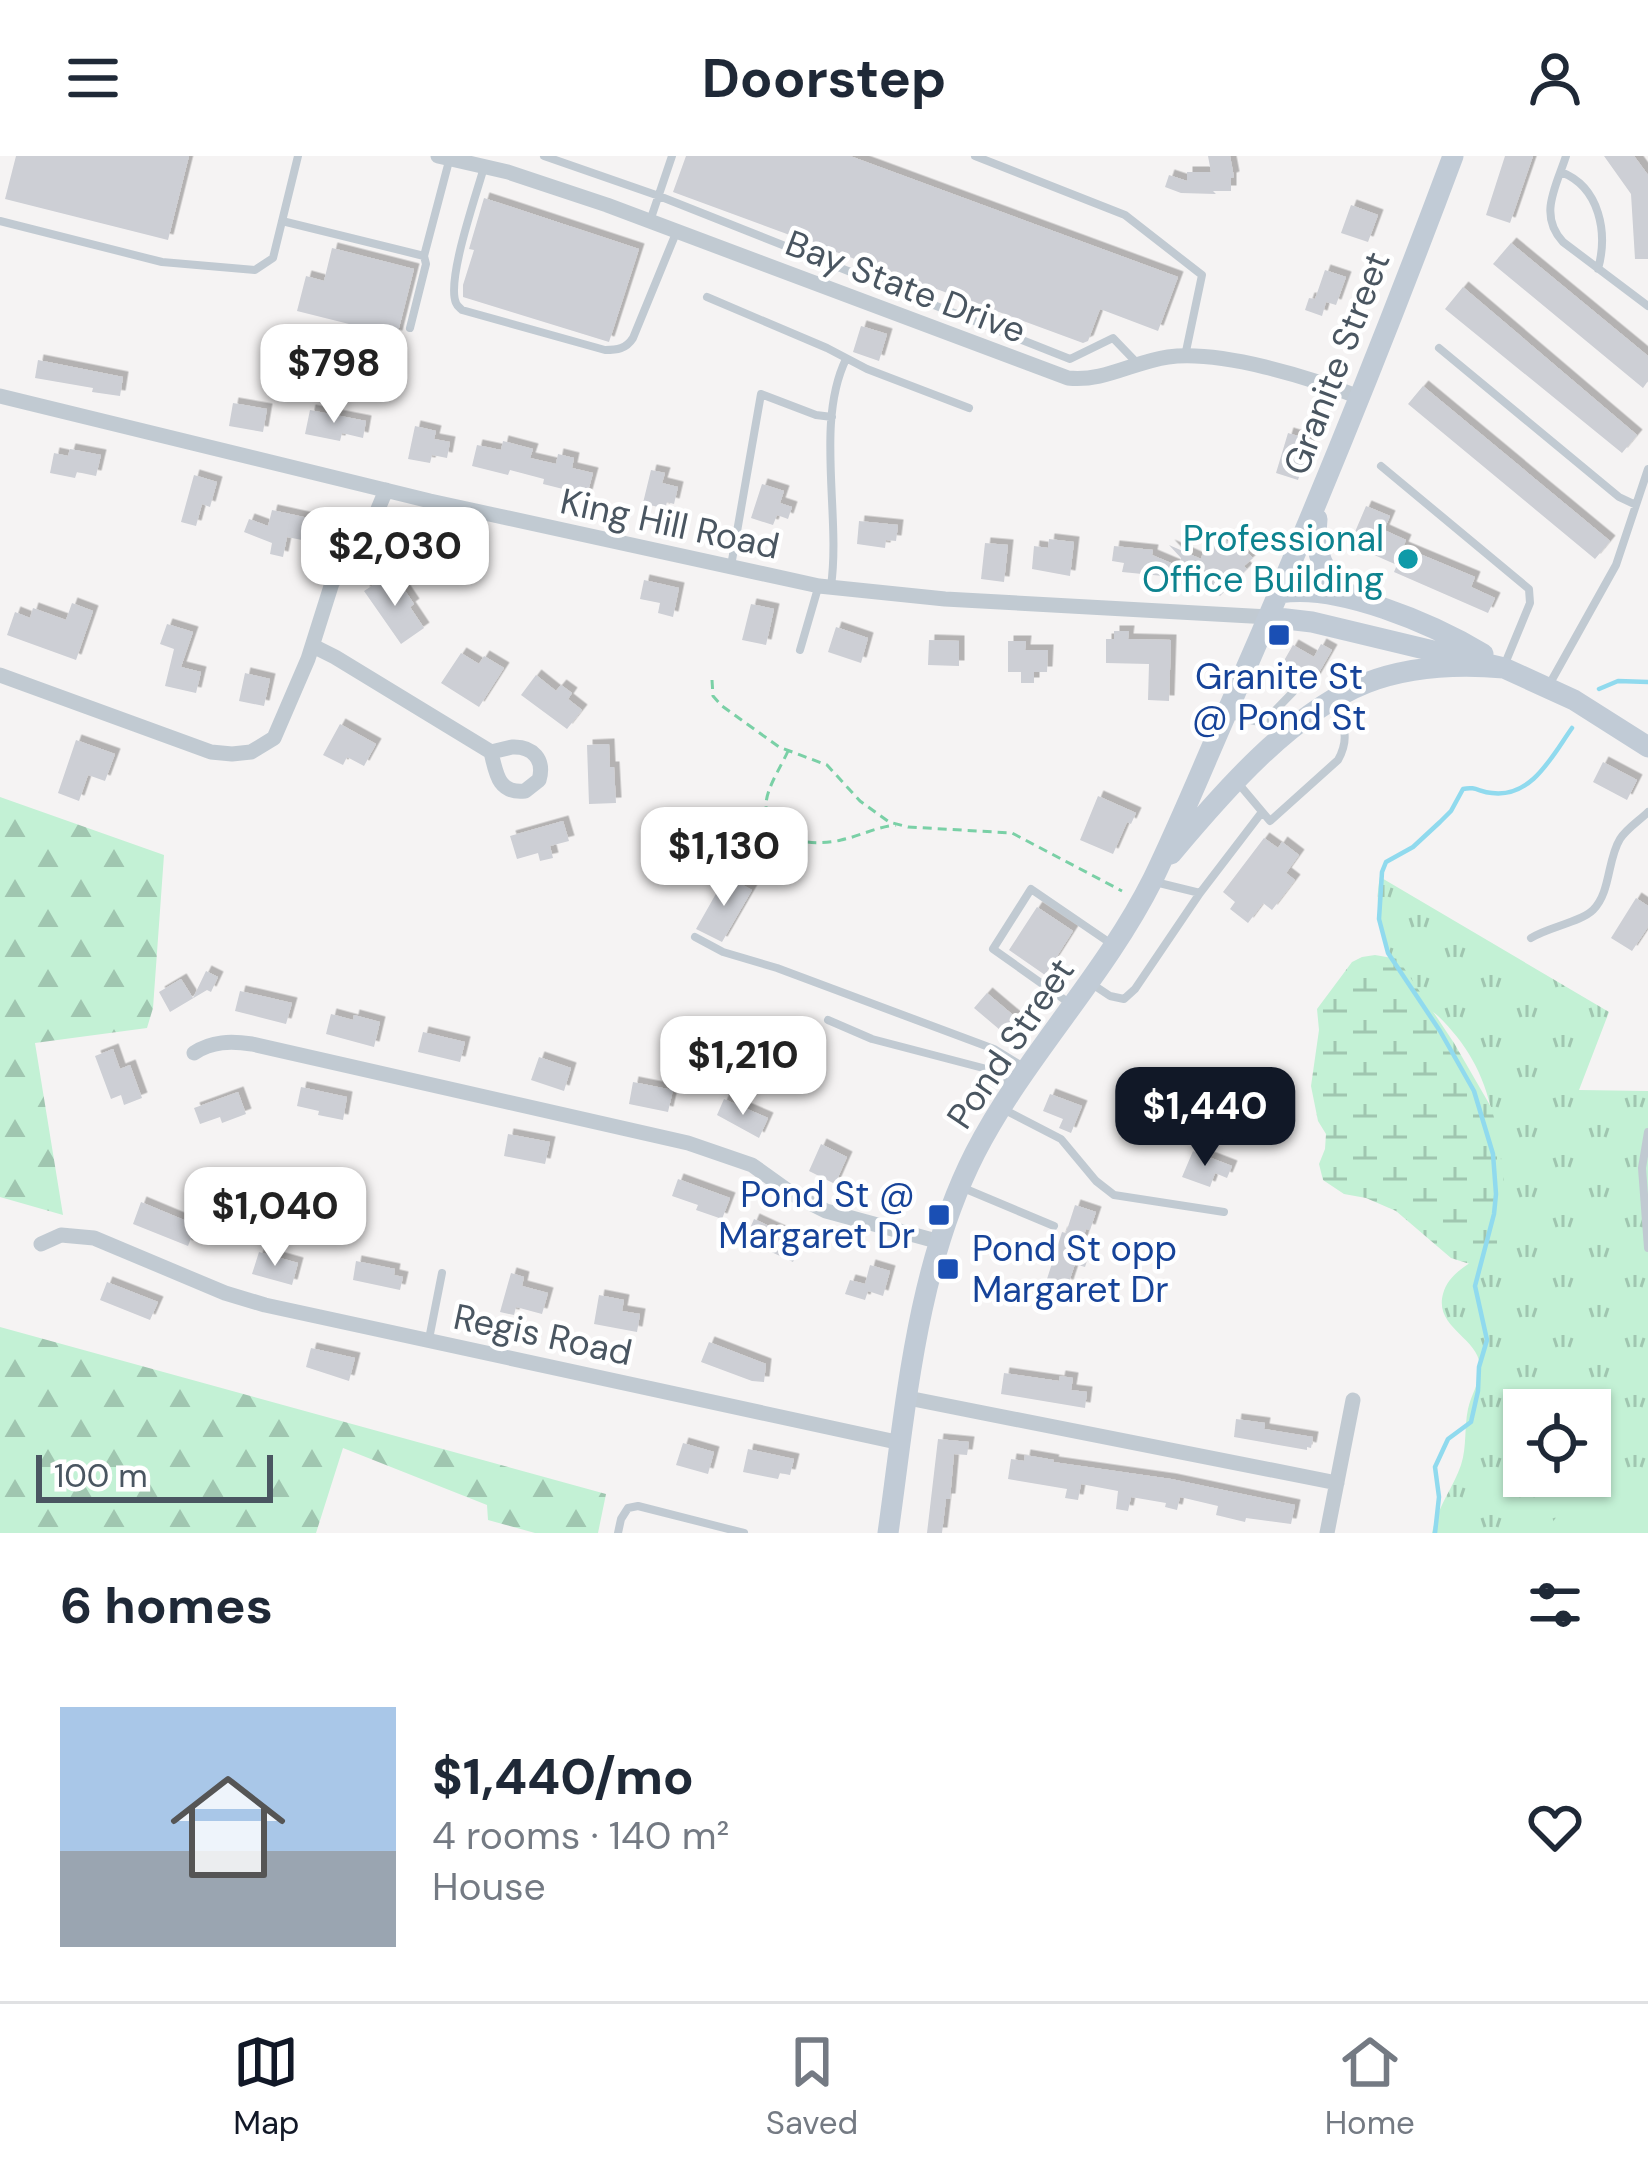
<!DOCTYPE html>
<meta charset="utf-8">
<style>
body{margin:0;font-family:"DM Sans",sans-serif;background:#f2f2f3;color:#1f2937;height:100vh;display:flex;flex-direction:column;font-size:45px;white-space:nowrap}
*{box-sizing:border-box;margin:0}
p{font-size:39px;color:#747a83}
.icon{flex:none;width:66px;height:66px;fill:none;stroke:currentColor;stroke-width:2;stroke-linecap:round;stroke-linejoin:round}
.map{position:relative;height:1377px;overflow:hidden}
.details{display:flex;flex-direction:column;background:#fff;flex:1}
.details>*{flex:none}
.tools{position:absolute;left:1503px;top:1233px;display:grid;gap:24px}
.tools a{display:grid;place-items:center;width:108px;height:108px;border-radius:0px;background:#fff;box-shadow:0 3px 9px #0004;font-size:60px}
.scale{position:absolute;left:36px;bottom:30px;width:237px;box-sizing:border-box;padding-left:12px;border:6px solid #4a5661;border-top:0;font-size:33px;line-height:42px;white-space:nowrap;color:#4a5661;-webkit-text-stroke:9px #fff;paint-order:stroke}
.price{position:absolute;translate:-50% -102px;padding:0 27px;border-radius:24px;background:#fff;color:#222;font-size:39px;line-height:78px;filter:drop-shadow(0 3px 6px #0008)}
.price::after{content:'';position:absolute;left:50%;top:72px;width:36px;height:27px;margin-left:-18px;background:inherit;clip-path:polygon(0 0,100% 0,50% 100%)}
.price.current{background:#111827;color:#fff}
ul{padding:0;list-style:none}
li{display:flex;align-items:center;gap:36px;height:300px;padding:0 60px}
li span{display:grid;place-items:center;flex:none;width:336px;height:240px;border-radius:0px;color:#555}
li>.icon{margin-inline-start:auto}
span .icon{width:144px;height:144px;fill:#fffc;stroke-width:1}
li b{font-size:51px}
h2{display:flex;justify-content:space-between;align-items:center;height:144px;padding:0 60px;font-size:51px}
header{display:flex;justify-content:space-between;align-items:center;height:156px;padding:0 60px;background:#fff;font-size:54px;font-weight:700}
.dock{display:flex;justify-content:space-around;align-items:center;height:168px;border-top:3px solid #e0e1e3;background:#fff;font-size:33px;color:#747a83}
.dock a{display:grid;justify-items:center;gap:6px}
.dock .current{color:#111827}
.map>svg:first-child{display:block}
.grass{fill:url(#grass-tufts);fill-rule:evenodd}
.forest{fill:url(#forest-firs)}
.wetland{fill:url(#wetland-marsh)}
.garden{fill:#c3f1d5}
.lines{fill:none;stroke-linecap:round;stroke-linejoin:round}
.stream{stroke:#90daee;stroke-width:4.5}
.building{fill:#cdcfd5;filter:url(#shadow)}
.path{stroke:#7ad0a6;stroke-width:3;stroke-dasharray:9 6;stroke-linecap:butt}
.lane{stroke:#c1cad2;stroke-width:8}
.street{stroke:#c1cad2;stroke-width:15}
.secondary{stroke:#c1cbd6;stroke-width:21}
.culture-dot{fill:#0f9aa8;stroke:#fff;stroke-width:4.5}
.transit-dot{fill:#1a4fb4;stroke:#fff;stroke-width:4.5}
.labels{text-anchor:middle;stroke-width:9;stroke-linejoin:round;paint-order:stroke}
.street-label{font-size:36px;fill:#4a5661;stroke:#fff}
.culture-label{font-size:36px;fill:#0d838f;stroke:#fff;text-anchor:end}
.transit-label{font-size:36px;fill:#164399;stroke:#fff}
</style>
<header><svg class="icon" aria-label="menu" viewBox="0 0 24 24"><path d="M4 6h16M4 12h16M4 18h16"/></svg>Doorstep<svg class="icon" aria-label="person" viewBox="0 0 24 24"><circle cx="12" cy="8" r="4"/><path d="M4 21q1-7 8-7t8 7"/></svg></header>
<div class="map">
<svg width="1648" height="1377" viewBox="0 0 1648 1377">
<defs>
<pattern id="grass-tufts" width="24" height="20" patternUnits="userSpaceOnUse" patternTransform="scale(3)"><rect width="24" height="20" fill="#c3f1d5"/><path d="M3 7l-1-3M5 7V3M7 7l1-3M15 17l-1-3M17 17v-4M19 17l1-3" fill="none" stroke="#a0c6b0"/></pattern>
<pattern id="forest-firs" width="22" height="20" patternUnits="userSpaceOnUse" patternTransform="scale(3)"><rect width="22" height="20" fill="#c3f1d5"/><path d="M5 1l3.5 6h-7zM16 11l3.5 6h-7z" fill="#a0c6b0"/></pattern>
<pattern id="wetland-marsh" width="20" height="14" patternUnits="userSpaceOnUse" patternTransform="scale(3)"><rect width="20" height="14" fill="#c3f1d5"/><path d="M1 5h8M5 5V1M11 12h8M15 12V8" fill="none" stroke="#a0c6b0"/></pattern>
<filter id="shadow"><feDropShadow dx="5.5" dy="-5.5" stdDeviation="0" flood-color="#0004"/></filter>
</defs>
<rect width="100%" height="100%" fill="#f5f3f3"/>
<path class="grass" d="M1380 721 1609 856 1579 934 1648 935V1377H1432C1437 1352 1453 1332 1461 1309 1467 1290 1464 1272 1468 1253 1471 1238 1481 1226 1480 1209 1477 1181 1434 1171 1443 1138 1448 1119 1466 1109 1482 1100L1492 957C1484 918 1466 887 1438 860 1429 852 1418 845 1410 835 1386 806 1372 758 1380 721ZM1524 1254H1590V1320H1524Z"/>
<path class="forest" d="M0 641 164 699 153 852 147 872 35 887 63 1059 0 1041Z
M0 1171 606 1338 598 1377H535L488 1364 487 1349 343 1292 316 1377H0Z"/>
<path class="wetland" d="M1375 799 1398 803 1454 887 1491 951 1497 972 1504 1028 1502 1079 1495 1100 1489 1107 1473 1109 1451 1102 1396 1055 1366 1042 1344 1038 1323 1024 1319 1008 1325 993 1326 978 1318 965 1311 930 1319 874 1317 853 1352 806 1362 801Z"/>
<path class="garden" d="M1591 1317 1606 1318 1648 1358V1377H1544Z"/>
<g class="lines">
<path class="stream" d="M1599 533 1618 525 1648 526
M1435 1377 1439 1341 1435 1311 1448 1283 1471 1266 1478 1235 1479 1211 1487 1184 1475 1130 1494 1058 1496 1038 1493 998 1474 935 1440 875 1388 797 1379 763 1382 716 1386 706 1413 691 1440 666 1451 655 1463 633C1476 630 1479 636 1492 637 1532 642 1552 600 1572 572"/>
</g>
<path class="building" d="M16 0H189L168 84 5 43Z
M686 0H850L1178 121 1158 175 1100 153 1088 185 1083 187 673 36Z
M1208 0H1230L1234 21 1231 22V35H1213L1216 38 1181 37 1165 31 1169 19 1187 25V16H1211Z
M1505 0H1533L1510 67 1486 59Z
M1604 0H1634L1648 19V103H1635L1631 38Z
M484 42 639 93 609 186 463 141V129L474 94 469 93Z
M1351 49 1378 59 1368 86 1341 77Z
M1511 87 1648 200V225L1643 232 1493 108Z
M332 92 414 113 397 180 297 155 306 120 324 125Z
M1325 114 1346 121 1336 149 1326 146 1322 160 1305 154 1309 142 1315 143Z
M1463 131 1637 279 1622 297 1445 153Z
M861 170 887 178 879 205 853 196Z
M38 204 123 221 120 240 92 236 93 232 35 222Z
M1423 230 1610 385 1595 403 1408 248Z
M233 247 267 253 263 276 229 270Z
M310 254 366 265 363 282 342 277 340 285 305 278Z
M415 270 436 275 434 283 450 286 447 302 432 299 430 307 408 303Z
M1288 277 1311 284 1298 324 1276 317Z
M503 285 533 293 530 302 556 308 558 298 574 302 572 312 593 317 587 339 543 328 544 323 510 314 508 319 472 310 477 289 501 294Z
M70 293 101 299 96 320 77 316 75 322 50 317 54 297 68 300Z
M651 314 665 317 662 327 678 331 674 348 667 346 665 353 643 347Z
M194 319 217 326 210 351 202 348 196 370 181 366Z
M762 328 784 335 780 347 792 351 788 363 777 359 773 369 751 362Z
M1366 350 1390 360 1384 374 1406 384 1403 391 1475 421 1471 431 1495 442 1488 457 1394 416 1397 409 1372 398 1374 393 1352 383Z
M272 354 322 365 317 387 287 381 283 401 270 398 272 387 244 376 249 363 268 370Z
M859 365 898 369 896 385 886 384 885 392 857 388Z
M1208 379 1240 389 1253 402 1244 410 1247 413 1220 440 1194 414 1187 431 1163 420 1122 416 1124 407 1112 405 1114 390 1153 394 1152 399 1178 410 1181 402 1169 389 1201 403Z
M1049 383 1074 386 1070 420 1032 413 1034 390 1048 392Z
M985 387 1008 389 1004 426 981 423Z
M387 420 399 437 404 433 414 448 410 451 424 472 401 488 364 435Z
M644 424 679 432 673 461 658 457 660 447 640 443Z
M72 447 93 455 76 504 7 479 15 456 30 462 33 452 66 464Z
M751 448 774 453 766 489 742 484Z
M167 468 193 476 181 511 201 516 196 537 165 530 174 493 160 488Z
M836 471 868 482 861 507 828 496Z
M1114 475H1129L1128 483 1171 484 1169 545 1148 544 1149 508 1106 507V483H1114Z
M929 484 959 485V510L928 509Z
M1008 485H1026L1025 494H1048L1047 516H1034V527H1021V516H1008Z
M1321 488 1332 494 1309 534 1299 528 1304 520 1282 508 1293 489 1314 501Z
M461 497 479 508 484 500 504 512 479 551 441 527Z
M245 517 270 523 264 550 239 545Z
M536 519 556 535 561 529 572 537 568 543 582 554 567 573 521 539Z
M340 568 376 588 364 610 347 601 343 609 323 599Z
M76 584 115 598 105 625 88 619 79 645 58 637Z
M609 588 610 611H614L616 647 589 648 587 589Z
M1603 606 1637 624 1627 644 1593 626Z
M1098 640 1136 657 1131 668 1127 666 1113 698 1080 684Z
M563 665 569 685 550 690 553 702 540 705 538 697 517 703 510 680Z
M1264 682 1278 692 1282 686 1299 699 1286 717 1295 724 1272 754 1263 747 1248 767 1230 753 1235 746 1223 736Z
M726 720 752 734 722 786 696 773Z
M1636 742 1648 750V771L1632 795 1611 782Z
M1037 751 1073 775 1045 819 1009 794Z
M206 815 218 821 211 836 207 834 170 856 159 836 181 823 193 842Z
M240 835 292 847 286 868 235 855Z
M987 837 1019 864 1006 879 974 852Z
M331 858 353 864 354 859 380 866 374 891 326 878Z
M423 876 465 886 460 906 418 896Z
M113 893 120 913 130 909 142 942 124 949 121 939 111 943 95 900Z
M539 901 571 912 564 935 531 924Z
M633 926 673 934 668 956 629 948Z
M301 931 347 941 343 964 318 959 319 955 297 950Z
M238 936 246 958 222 967 220 961 200 968 194 952Z
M1050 938 1082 950 1071 977 1059 972 1063 963 1043 955Z
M724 943 768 962 759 982 717 959Z
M508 978 550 986 545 1008 504 1000Z
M821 988 847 1001 835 1028 809 1015Z
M1193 995 1232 1010 1227 1022 1215 1017 1210 1031 1182 1021Z
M678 1023 730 1042 722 1063 696 1054 698 1049 672 1040Z
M141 1046 196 1069 188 1090 133 1068Z
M1075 1049 1096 1056 1090 1074 1086 1073 1079 1096 1089 1099 1085 1111 1075 1108 1068 1129 1047 1123 1062 1076 1066 1077Z
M754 1063 802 1085 793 1106 745 1084Z
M259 1096 298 1107 292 1129 252 1118Z
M356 1105 395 1113 394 1119 403 1121 400 1134 353 1124Z
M870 1109 890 1115 883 1140 868 1135 865 1144 845 1138 850 1124 865 1128Z
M511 1117 524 1121 522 1130 548 1137 542 1158 516 1151 514 1159 500 1156Z
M107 1126 158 1146 150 1164 100 1144Z
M599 1139 624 1144 622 1155 640 1158 637 1176 594 1168Z
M709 1186 766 1208 764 1226 752 1225 701 1206Z
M311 1192 355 1202 349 1225 306 1211Z
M1004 1217 1059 1225 1060 1220 1073 1222 1071 1234 1087 1236 1085 1252 1001 1238Z
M1236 1263 1265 1267 1264 1273 1313 1281 1311 1292 1307 1291V1294L1234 1281Z
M938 1283 969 1286 967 1299 954 1298 950 1343H946L942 1377H927Z
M683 1287 714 1296 708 1318 676 1309Z
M748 1293 794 1303 790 1319 780 1317 778 1323 743 1316Z
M1025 1299 1054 1304 1053 1306 1171 1323 1295 1349 1291 1368 1246 1362 1245 1366 1216 1359 1218 1350 1180 1341 1177 1354 1165 1351 1166 1347 1131 1341 1128 1355 1116 1353 1118 1335 1081 1328 1078 1344 1065 1342 1067 1333 1008 1323 1011 1303 1024 1305Z"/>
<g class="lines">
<path class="path" d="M712 524 713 540 722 550 779 591 827 609 860 645 889 666 908 671 1012 677 1122 735
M788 595C781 611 767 631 766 648 765 686 814 691 841 684 860 680 876 671 896 669"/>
<path class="lane" d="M544 0 659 40 1070 203 1113 182 1137 207
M975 0 1125 59 1202 119 1185 200
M1566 0C1556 31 1538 59 1563 86L1648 150
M484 11C477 37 446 124 456 147 457 150 460 152 462 154L605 194C617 194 626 193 633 182L676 77
M1561 16C1600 31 1608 77 1598 113
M0 65 162 106 255 114 273 102 298 0
M282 65 424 100 449 5
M650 65 672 0
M707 141 827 192 867 213 969 252
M410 172 426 108 424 100
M1439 192 1619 341 1636 349
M1381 310 1529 433 1530 447 1504 510
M731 410 761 238 816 259 832 261
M831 430C841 359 815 267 846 203
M800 494 818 432
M1549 529 1616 409 1648 313
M1227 558 1263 567 1293 536
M1238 627 1270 665 1338 604C1350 583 1344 570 1335 549
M1155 726 1200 737
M695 781 723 796 777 812 994 893 1022 910
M1531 782C1548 771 1581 766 1593 754 1611 736 1607 704 1620 683 1627 672 1639 665 1648 656
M1092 828 1110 840 1124 843 1135 833 1200 737 1262 656
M1072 849 993 793 1031 733 1113 789
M828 864 872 883 983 912 1012 929
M1001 952 1061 983 1096 1025 1114 1039 1224 1056
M1648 976 1642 1012 1648 1092
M961 1031 1054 1070
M429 1183 442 1117
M618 1377 621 1363 628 1352 638 1350 744 1377"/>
<path class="street" d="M438 0 508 16 607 49 1068 222C1104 226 1133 206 1168 201 1221 194 1309 221 1359 241
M0 240 430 345 819 430 945 443 1269 461
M313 490 335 501 491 596
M0 519 211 596 232 598 251 596 274 582 308 503 332 427 373 365 386 334
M512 591C533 590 545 604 539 624L525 635C498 638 496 617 491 596Z
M194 897C212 885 231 885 252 888L688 987 752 1009 794 1039 826 1055 940 1086
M41 1088 61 1079 94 1082 225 1137 265 1149 901 1287
M908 1242 1337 1327
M1327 1377 1353 1244"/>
<path class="secondary" d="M1317 363C1314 396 1322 419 1350 439
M1280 437C1338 427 1433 468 1483 498
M1269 461 1312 466 1504 512 1574 544 1648 591
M1171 698C1222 637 1291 557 1366 527 1410 510 1458 508 1504 512
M888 1377C906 1250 916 1113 975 997 1025 900 1104 821 1153 723 1182 663 1207 601 1234 540 1312 362 1385 182 1453 0"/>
</g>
<circle class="culture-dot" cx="1408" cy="403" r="12"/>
<g class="transit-dot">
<rect x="1267" y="467" width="24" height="24" rx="6"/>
<rect x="927" y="1047" width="24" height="24" rx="6"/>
<rect x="936" y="1101" width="24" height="24" rx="6"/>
</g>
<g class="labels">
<g class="street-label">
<text transform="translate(906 130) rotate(21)" y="13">Bay State Drive</text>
<text transform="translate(1336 207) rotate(-69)" y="13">Granite Street</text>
<text transform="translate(670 367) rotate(12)" y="13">King Hill Road</text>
<text transform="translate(1010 887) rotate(-56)" y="13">Pond Street</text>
<text transform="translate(543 1178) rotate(12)" y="13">Regis Road</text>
</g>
<g class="culture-label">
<text x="1384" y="395">Professional<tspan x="1384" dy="41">Office Building</tspan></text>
</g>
<g class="transit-label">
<text x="1279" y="533">Granite St<tspan x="1279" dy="41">@ Pond St</tspan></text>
<text x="915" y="1051" text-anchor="end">Pond St @<tspan x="915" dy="41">Margaret Dr</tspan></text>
<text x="972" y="1105" text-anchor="start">Pond St opp<tspan x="972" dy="41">Margaret Dr</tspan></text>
</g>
</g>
</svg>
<div class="tools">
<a><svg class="icon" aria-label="locate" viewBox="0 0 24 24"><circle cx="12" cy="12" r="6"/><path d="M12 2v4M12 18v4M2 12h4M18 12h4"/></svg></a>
</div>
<div class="scale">100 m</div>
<b class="price" style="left:334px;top:270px">$798</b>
<b class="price" style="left:395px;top:453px">$2,030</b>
<b class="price" style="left:724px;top:753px">$1,130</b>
<b class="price" style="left:743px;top:962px">$1,210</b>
<b class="price current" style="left:1205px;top:1013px">$1,440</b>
<b class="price" style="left:275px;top:1113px">$1,040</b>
</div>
<section class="details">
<h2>6 homes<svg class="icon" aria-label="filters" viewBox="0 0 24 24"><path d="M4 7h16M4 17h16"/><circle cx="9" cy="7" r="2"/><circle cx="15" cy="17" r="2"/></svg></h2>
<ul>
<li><span style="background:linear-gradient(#a9c7e8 60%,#9aa5b1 0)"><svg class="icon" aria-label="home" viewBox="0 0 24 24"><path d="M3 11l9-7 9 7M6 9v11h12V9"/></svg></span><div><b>$1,440/mo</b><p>4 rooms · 140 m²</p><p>House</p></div><svg class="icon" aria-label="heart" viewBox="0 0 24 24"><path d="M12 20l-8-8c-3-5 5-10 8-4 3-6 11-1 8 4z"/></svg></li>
</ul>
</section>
<nav class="dock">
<a class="current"><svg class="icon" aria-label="map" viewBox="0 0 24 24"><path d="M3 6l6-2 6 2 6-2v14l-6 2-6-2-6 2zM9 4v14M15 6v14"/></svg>Map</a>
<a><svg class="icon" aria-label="saved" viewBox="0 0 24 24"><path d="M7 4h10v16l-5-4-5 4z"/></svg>Saved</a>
<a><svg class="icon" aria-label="home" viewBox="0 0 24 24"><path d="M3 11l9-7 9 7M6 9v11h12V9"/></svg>Home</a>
</nav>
